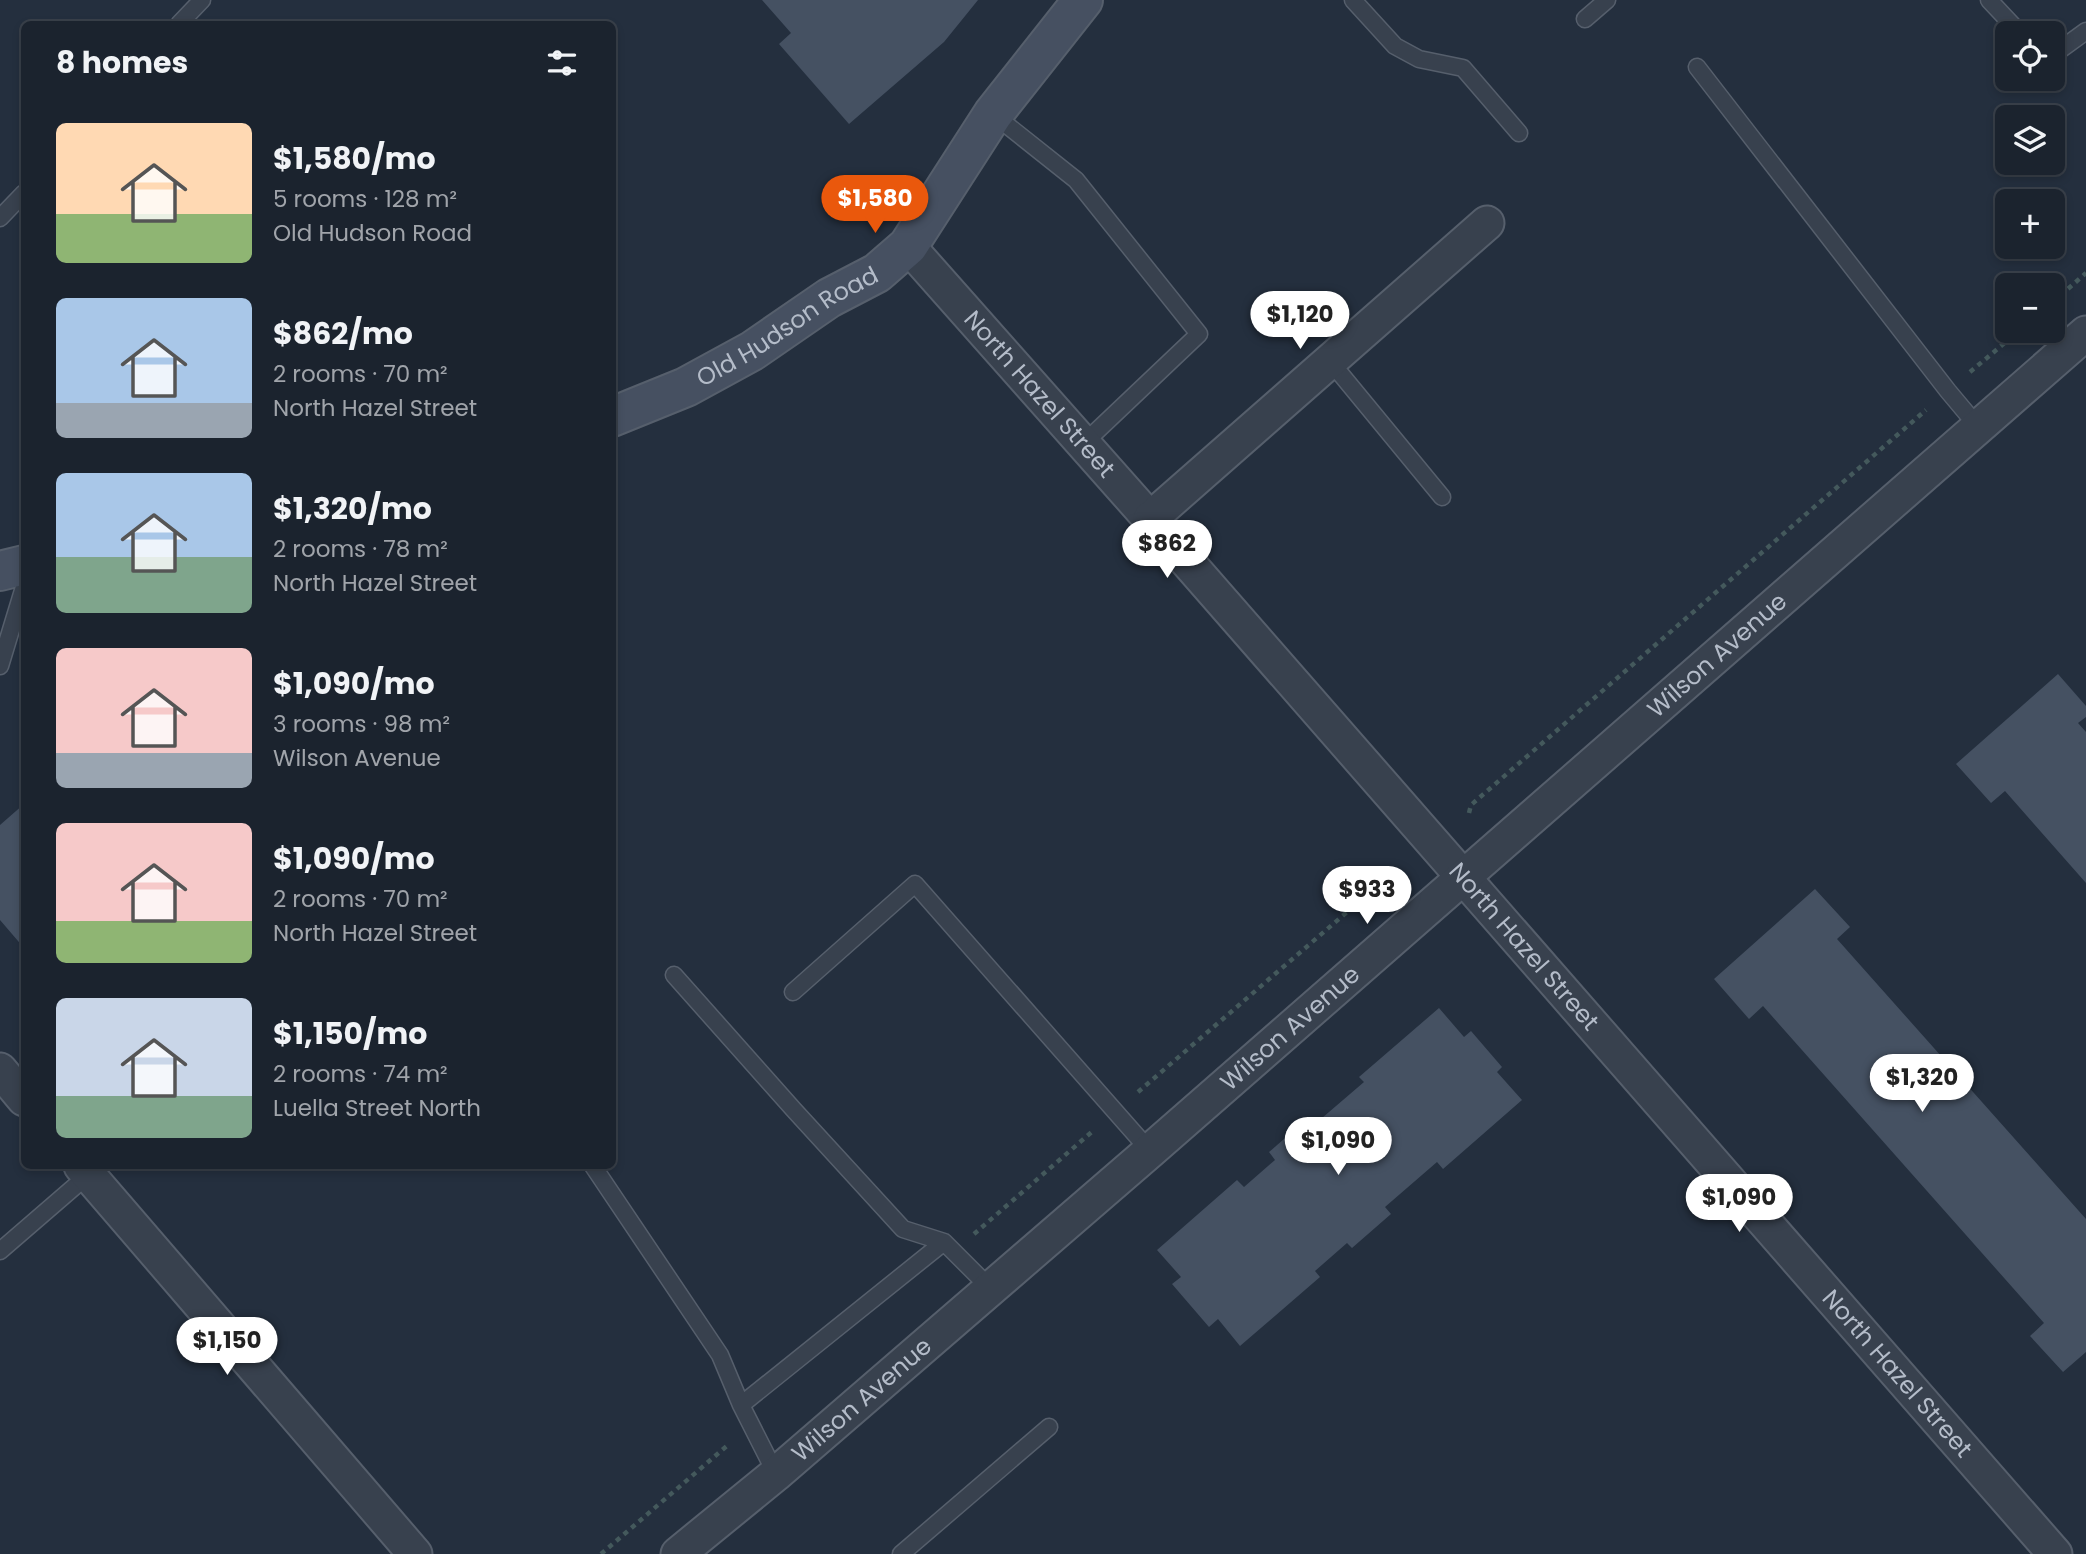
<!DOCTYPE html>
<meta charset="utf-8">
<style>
body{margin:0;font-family:Poppins,sans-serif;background:#282f3a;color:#f1f3f6;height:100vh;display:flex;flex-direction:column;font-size:26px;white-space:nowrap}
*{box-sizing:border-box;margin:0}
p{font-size:23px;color:#a0a4aa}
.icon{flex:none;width:38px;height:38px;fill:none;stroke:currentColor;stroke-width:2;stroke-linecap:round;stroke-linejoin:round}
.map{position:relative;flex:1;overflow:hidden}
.drawer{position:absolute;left:21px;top:21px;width:595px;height:1148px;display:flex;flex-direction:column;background:#1b232e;border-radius:10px;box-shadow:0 4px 10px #0003,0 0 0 2px #39404a}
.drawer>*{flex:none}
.buttons{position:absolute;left:1995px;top:21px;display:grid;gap:14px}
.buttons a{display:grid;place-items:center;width:70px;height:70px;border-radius:10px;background:#1b232e;box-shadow:0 4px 10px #0003,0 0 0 2px #39404a;font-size:35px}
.price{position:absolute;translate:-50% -60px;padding:0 16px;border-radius:24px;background:#fff;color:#222;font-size:23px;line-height:46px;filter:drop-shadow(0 2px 4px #0008)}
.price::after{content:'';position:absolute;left:50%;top:42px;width:21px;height:16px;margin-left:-10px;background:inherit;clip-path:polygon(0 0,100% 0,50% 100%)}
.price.selected{background:#ea580c;color:#fff}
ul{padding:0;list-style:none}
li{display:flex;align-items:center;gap:21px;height:175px;padding:0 35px}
li span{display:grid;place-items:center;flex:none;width:196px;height:140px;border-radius:10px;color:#555}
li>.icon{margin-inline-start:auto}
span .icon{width:84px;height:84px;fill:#fffc;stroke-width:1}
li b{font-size:30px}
h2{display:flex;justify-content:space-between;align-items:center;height:84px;padding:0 35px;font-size:30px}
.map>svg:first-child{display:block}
.building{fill:#455162}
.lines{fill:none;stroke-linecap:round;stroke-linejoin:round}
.lane-casing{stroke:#565f6c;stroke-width:19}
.street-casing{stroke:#565f6c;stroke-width:37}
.secondary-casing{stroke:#565f6c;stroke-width:42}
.path{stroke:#44595c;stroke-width:4.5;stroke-dasharray:5 5;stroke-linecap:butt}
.lane{stroke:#38414e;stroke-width:16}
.street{stroke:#38414e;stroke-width:33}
.secondary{stroke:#465061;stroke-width:38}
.labels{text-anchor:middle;stroke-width:7;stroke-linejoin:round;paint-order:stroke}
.street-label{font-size:24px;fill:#b4bcc9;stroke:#1d2633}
</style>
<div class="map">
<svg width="2086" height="1554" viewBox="0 0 2086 1554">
<rect width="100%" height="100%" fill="#242f3e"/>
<path class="building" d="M762 0H978L944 42 849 124 779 44 791 33Z
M2058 674 2086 706V717L2078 723 2086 732V883L2005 791 1991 803 1956 764Z
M24 804V948L0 920V825Z
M1815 889 1850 927 1837 939 2086 1219V1352L2063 1372 2030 1336 2044 1323 1763 1006 1749 1019 1714 979Z
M1439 1008 1464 1037 1471 1031 1502 1067 1497 1072 1522 1100 1443 1169 1437 1162 1385 1207 1391 1214 1352 1248 1347 1243 1315 1271 1320 1277 1240 1346 1218 1319 1209 1327 1172 1284 1181 1277 1157 1250 1237 1180 1244 1187 1275 1160 1269 1152 1309 1117 1315 1124 1364 1082 1359 1077Z"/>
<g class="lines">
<defs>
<path id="lane" d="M1353 0 1395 46 1419 59 1463 68 1519 133
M1989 0 2020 33
M1585 19 1607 0
M179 24 202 0
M2053 55 2086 31
M1697 67 1948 391 1979 428
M993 114 1076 180 1199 334 1083 444
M0 218 24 193
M1330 361 1442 497
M0 666 24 587
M674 975 794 1110 903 1229 944 1242 990 1288
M793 992 915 884 1150 1151
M593 1166 720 1355 741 1405 776 1474
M0 1251 88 1175
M741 1405 944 1242
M901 1554 1049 1427"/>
<g id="street">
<path id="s1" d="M908 246 1150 519 2055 1554"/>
<path d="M1150 519 1487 223"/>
<path d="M0 1070 24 1099"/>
<path d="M81 1166 415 1554"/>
<path id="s2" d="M678 1554 776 1474 1150 1151 2086 333"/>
</g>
<g id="secondary">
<path id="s3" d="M612 417 686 387 752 351 829 298 877 273 908 246 993 114 1083 0"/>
<path d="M0 571 24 565"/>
</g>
</defs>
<use href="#lane" class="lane-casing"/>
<use href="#street" class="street-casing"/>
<use href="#secondary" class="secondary-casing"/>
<path class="path" d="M2053 302 2086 273
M1970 372 2019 331
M1469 813 1471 805 1926 410
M1138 1092 1390 875H1402
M974 1234 1094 1130
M601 1554 728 1445"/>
<use href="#lane" class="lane"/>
<use href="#street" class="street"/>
<use href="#secondary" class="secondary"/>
</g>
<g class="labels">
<g class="street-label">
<text dy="8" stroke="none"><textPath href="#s3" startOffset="198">Old Hudson Road</textPath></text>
<text dy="8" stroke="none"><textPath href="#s1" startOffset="198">North Hazel Street</textPath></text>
<text dy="8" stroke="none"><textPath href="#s2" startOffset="1374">Wilson Avenue</textPath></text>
<text dy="8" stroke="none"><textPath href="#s1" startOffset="933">North Hazel Street</textPath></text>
<text dy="8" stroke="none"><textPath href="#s2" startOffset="807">Wilson Avenue</textPath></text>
<text dy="8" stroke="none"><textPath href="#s1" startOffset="1500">North Hazel Street</textPath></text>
<text dy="8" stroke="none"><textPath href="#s2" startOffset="240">Wilson Avenue</textPath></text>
</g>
</g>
</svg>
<div class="buttons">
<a><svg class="icon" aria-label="locate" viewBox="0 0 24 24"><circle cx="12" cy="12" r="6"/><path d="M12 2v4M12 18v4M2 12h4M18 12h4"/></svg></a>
<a><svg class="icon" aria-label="layers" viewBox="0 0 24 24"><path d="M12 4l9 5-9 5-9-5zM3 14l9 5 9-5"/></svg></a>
<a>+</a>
<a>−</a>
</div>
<b class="price selected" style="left:875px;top:235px">$1,580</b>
<b class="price" style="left:1300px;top:351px">$1,120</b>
<b class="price" style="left:1167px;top:580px">$862</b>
<b class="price" style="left:1367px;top:926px">$933</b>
<b class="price" style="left:1922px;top:1114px">$1,320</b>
<b class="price" style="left:1338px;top:1177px">$1,090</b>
<b class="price" style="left:1739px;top:1234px">$1,090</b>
<b class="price" style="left:227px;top:1377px">$1,150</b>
<section class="drawer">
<h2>8 homes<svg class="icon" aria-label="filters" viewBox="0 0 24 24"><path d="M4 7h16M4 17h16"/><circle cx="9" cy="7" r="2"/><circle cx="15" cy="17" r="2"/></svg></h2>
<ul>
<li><span style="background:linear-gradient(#ffd9b3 65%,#8fb573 0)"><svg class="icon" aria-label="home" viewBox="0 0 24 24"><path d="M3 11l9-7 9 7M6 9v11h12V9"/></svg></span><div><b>$1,580/mo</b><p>5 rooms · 128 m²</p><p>Old Hudson Road</p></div></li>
<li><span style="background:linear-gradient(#a9c7e8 75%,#9aa5b1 0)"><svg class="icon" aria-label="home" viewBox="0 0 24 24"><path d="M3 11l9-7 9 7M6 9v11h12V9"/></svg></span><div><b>$862/mo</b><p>2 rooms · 70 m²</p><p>North Hazel Street</p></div></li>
<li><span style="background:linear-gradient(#a9c7e8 60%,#7fa58c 0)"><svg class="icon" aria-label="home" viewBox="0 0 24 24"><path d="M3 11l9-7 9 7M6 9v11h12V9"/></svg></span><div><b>$1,320/mo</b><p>2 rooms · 78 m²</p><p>North Hazel Street</p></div></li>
<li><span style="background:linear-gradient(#f6c9c9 75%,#9aa5b1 0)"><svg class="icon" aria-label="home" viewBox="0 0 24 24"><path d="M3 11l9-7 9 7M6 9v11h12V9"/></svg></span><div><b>$1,090/mo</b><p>3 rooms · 98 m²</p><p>Wilson Avenue</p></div></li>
<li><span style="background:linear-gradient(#f6c9c9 70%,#8fb573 0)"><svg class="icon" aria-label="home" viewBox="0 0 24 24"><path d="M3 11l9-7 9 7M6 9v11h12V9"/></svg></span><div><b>$1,090/mo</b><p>2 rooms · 70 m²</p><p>North Hazel Street</p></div></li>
<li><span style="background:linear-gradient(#c9d6e8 70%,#7fa58c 0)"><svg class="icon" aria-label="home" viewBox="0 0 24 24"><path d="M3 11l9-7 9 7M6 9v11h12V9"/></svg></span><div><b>$1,150/mo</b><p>2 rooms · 74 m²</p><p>Luella Street North</p></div></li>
</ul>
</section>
</div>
